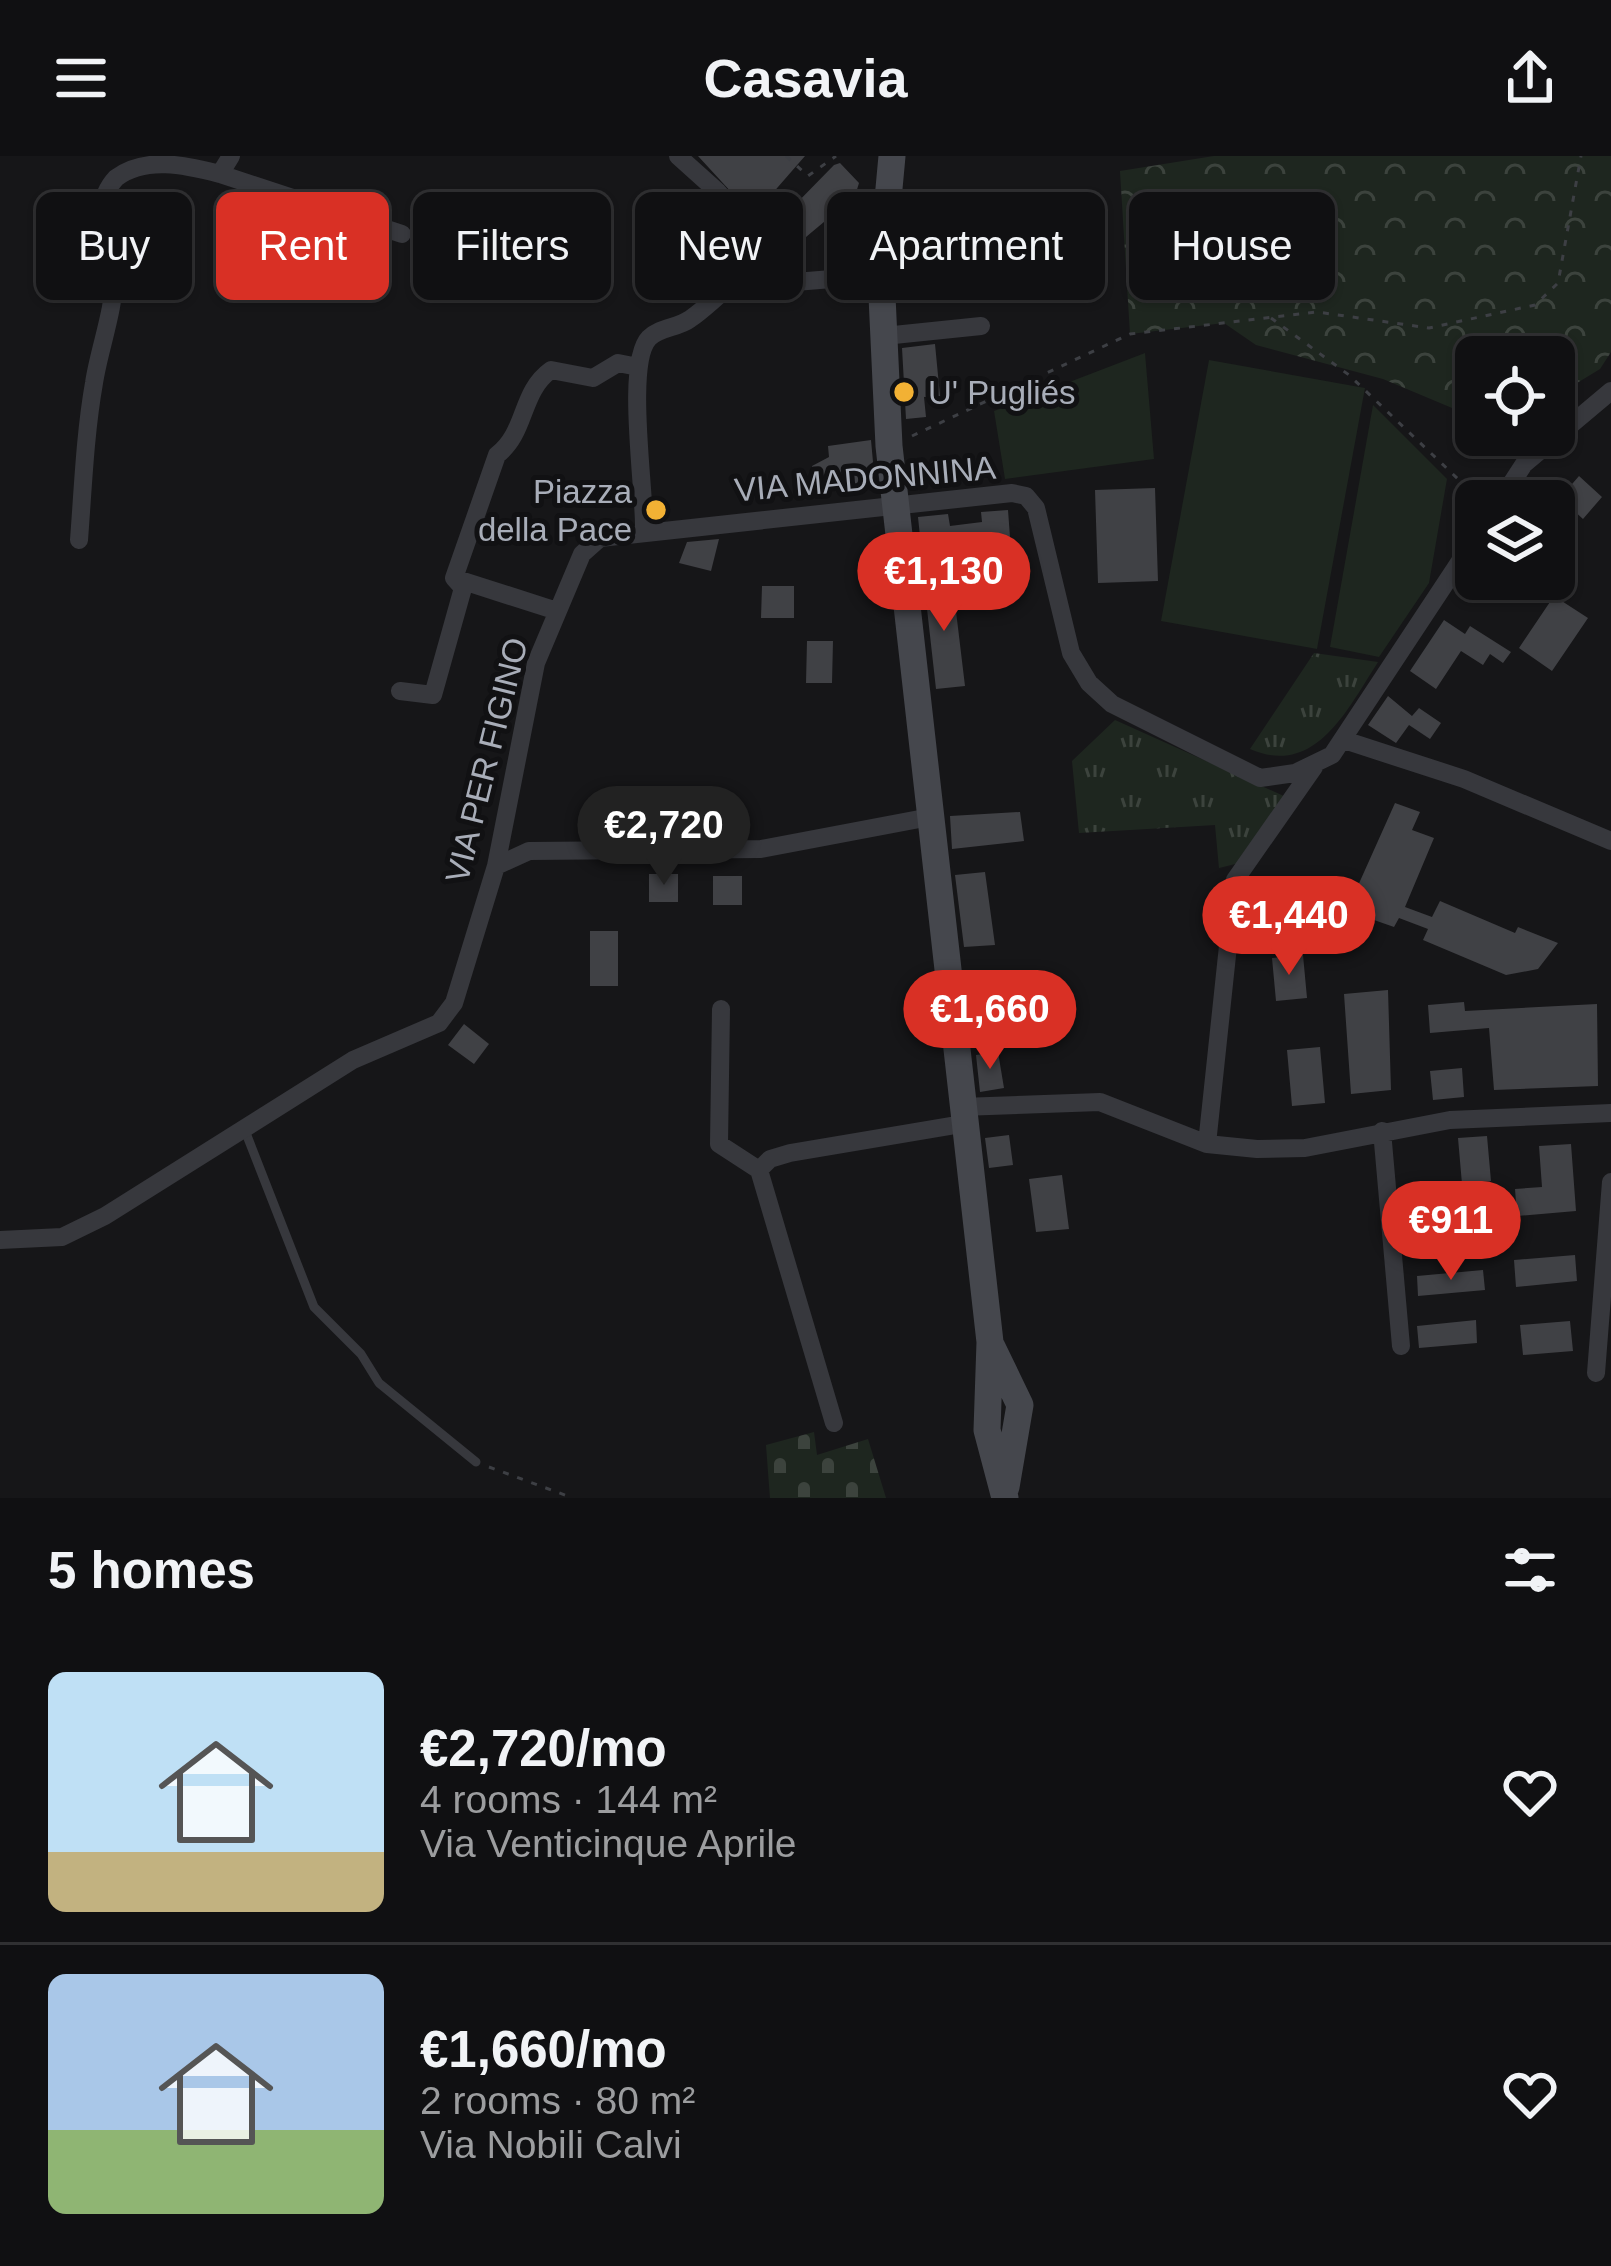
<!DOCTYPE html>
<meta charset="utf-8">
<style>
body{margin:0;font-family:Arial,sans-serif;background:#1e1e20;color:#f1f3f6;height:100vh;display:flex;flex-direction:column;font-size:45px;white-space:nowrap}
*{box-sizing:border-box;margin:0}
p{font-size:39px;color:#9c9d9f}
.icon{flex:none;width:66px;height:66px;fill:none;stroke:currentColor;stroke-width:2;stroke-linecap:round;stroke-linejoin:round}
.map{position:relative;height:1342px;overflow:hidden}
.sheet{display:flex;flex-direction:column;background:#101012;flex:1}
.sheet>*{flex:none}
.top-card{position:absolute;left:36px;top:36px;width:1539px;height:108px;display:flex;gap:24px}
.buttons{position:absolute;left:1455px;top:180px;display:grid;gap:24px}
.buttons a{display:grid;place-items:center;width:120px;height:120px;border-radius:18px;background:#101012;box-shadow:0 3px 9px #0004,0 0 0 3px #303032;font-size:60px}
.price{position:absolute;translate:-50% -102px;padding:0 27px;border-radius:42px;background:#d93025;color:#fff;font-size:39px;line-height:78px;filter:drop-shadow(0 3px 6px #0008)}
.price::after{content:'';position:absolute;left:50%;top:72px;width:36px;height:27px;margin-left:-18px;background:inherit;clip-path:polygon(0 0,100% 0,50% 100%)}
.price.selected{background:#222;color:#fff}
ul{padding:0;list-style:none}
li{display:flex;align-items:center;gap:36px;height:300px;padding:0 48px}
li+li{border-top:3px solid #303032}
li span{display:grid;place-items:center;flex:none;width:336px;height:240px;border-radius:18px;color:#555}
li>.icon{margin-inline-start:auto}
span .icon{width:144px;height:144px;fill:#fffc;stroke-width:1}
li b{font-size:51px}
h2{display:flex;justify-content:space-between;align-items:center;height:144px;padding:0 48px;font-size:51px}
.chip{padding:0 42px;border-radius:18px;background:#101012;box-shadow:0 3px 9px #0004,0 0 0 3px #303032;font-size:42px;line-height:108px}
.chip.selected{background:#d93025;color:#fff}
header{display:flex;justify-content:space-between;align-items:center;height:156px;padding:0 48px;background:#101012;font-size:54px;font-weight:800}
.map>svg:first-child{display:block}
.green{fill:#1e261f}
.forest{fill:url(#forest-crowns)}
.cemetery{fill:url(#cemetery-stones)}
.park{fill:url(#park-tufts)}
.building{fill:#404145}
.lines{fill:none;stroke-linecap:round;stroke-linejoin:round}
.path{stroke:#3d3f44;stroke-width:3;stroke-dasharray:6 9;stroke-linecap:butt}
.lane{stroke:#37383d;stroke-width:9}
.street{stroke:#37383d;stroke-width:18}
.secondary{stroke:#45474d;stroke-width:27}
.poi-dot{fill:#f2b134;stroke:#111113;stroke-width:4.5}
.labels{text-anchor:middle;stroke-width:10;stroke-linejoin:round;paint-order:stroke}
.poi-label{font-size:33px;fill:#a8adb8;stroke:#111113;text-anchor:start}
.street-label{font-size:33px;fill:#a8adb8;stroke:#111113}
</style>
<header><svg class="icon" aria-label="menu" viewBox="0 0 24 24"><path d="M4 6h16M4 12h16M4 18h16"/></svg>Casavia<svg class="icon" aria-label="share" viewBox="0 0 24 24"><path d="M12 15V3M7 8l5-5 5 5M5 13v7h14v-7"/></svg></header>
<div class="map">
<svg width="1611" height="1342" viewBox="0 0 1611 1342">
<defs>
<pattern id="forest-crowns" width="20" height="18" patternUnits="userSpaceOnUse" patternTransform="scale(3)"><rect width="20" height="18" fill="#1e261f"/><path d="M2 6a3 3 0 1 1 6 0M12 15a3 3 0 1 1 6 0" fill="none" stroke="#3c433d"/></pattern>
<pattern id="cemetery-stones" width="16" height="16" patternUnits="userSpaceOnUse" patternTransform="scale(3)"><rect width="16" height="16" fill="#1e261f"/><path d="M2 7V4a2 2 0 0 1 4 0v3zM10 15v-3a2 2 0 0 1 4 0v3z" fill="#3c433d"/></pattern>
<pattern id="park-tufts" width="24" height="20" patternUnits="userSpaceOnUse" patternTransform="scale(3)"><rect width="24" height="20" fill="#1e261f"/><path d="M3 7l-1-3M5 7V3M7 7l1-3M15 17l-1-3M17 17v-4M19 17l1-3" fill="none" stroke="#3c433d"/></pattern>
</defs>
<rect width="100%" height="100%" fill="#161618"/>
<path class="green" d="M1145 197 1154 303 1005 323 994 255Z
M1209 204 1365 232 1317 493 1161 465Z
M1373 249 1447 323 1429 427 1379 501 1330 491Z"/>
<path class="forest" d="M1214 0H1611V196L1600 213 1554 241V201H1476V262L1383 223 1256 189 1224 167 1130 178 1120 15Z"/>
<path class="cemetery" d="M814 1276 817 1299 868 1283 886 1342H770L766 1289Z"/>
<path class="park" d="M1314 497 1378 506C1348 552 1316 622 1250 593Z
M1115 564 1286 641 1239 707 1219 712 1215 669 1079 677 1072 605Z"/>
<path class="building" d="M698 0H805L771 39 788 56 834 9 840 7 859 27 855 40 806 81 791 101Z
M935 188 940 240 924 241 926 261 906 263 902 192Z
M871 284 875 328 842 334 814 320 812 310 829 301 828 290Z
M1579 320 1602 341 1583 363 1560 342Z
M1155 332 1158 425 1098 427 1095 334Z
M1008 354 1010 381 979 383 980 393 922 400 918 361 948 358 950 370 982 366 981 356Z
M719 383 711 415 679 407 687 386Z
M952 422 965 530 936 533 924 426Z
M762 430H794V462H761Z
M1554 440 1588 462 1552 515 1519 492Z
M1444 464 1465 478 1470 470 1511 496 1503 507 1490 498 1483 509 1461 495 1436 533 1410 515Z
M807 485H833L832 527H806Z
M1388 540 1412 560 1419 552 1441 567 1430 583 1409 569 1396 587 1368 569Z
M1395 647 1420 656 1412 674 1434 682 1405 751 1432 761 1440 745 1515 777 1518 771 1558 787 1538 813 1506 819 1423 784 1428 773 1399 762 1394 771 1374 764 1366 783 1339 772Z
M1020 656 1024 685 952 693 950 660Z
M985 716 995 789 964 791 955 719Z
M649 718H678V746H649Z
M713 720H742V749H713Z
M590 775H618V830H590Z
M1303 799 1307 842 1276 845 1272 802Z
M1388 834 1391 934 1351 938 1344 838Z
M995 835 998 870 973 872 969 838Z
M1464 846 1465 855 1597 848 1598 930 1494 934 1489 872 1430 877 1428 849Z
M464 868 489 888 474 908 448 889Z
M1320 891 1325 947 1292 950 1287 894Z
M998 896 1004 932 980 936 976 899Z
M1462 912 1464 941 1433 944 1430 915Z
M1009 979 1013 1009 989 1012 985 982Z
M1487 980 1491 1025 1462 1028 1458 982Z
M1571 988 1576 1055 1517 1060 1515 1033 1542 1031 1539 990Z
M1062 1019 1069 1073 1036 1076 1029 1023Z
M1476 1058 1478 1082 1423 1087 1421 1063Z
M1575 1099 1577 1125 1516 1131 1514 1104Z
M1483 1114 1485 1134 1418 1140 1417 1120Z
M1476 1164 1477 1187 1419 1192 1417 1170Z
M1570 1165 1573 1195 1523 1199 1520 1169Z"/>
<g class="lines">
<path class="path" d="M786 0 808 20 836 0
M1271 162 1349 219 1480 344
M912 280 1130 178 1317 156 1429 172 1535 149 1558 127 1581 0
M489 1311 573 1342"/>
<path class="lane" d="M244 972 314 1151 361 1198 379 1227 476 1306"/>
<path class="street" d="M678 0 718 36 795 126 881 119
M220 18 402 78
M884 180 981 170
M1500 345 1524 308 1611 235
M644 373C645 334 625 207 649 182 660 171 678 172 690 163 717 144 741 117 766 95
M79 384C83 332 85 278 94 227 99 193 115 153 114 118 113 85 88 52 116 22 145 0 185 9 220 18L231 0
M454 422 557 455
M400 535 433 539 463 432 454 422 497 299C527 276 520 236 551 214L593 222 618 207 638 211
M1344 584 1464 623 1611 685
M496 710 529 695 761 693 930 661
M721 853 719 988 759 1014
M961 951 1100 946 1207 988 1257 993 1305 992 1450 964 1611 957
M1382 975 1401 1190
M1207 988 1235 724 1314 611
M759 1014 834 1267
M759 1014 770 1003 790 997 962 968
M0 1084 62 1081 105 1060 353 904 439 867 454 847 496 710 536 507 582 398 600 382 1012 337 1026 340 1036 352 1071 497 1089 527 1112 548 1260 622 1295 617 1332 599 1476 381
M1596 1217 1611 1026"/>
<path class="secondary" d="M892 0 881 119 889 290 990 1186 987 1274 1005 1342
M992 1191 1020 1249 1006 1331"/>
</g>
<g class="poi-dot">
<circle cx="904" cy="236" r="12"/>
<circle cx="656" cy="354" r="12"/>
</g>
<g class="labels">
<g class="poi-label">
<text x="928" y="248">U' Pugliés</text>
<text x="632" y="347" text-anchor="end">Piazza<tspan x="632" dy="38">della Pace</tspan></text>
</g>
<g class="street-label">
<text transform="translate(865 322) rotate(-5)" y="12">VIA MADONNINA</text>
<text transform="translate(486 604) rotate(-76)" y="12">VIA PER FIGINO</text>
</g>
</g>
</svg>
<div class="buttons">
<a><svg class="icon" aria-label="locate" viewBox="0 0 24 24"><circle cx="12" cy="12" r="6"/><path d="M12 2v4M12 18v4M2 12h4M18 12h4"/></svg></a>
<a><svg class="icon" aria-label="layers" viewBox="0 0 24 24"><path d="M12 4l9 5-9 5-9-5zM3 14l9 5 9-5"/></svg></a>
</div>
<b class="price" style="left:944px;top:478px">€1,130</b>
<b class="price selected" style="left:664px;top:732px">€2,720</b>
<b class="price" style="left:1289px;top:822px">€1,440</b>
<b class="price" style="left:990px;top:916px">€1,660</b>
<b class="price" style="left:1451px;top:1127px">€911</b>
<div class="top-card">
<a class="chip">Buy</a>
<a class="chip selected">Rent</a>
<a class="chip">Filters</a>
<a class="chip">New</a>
<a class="chip">Apartment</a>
<a class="chip">House</a>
</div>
</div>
<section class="sheet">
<h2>5 homes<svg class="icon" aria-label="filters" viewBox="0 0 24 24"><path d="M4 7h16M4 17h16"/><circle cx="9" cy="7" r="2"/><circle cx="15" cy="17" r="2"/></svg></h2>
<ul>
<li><span style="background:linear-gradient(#bfe0f5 75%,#c2b280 0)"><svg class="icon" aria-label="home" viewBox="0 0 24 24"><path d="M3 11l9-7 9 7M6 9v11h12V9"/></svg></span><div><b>€2,720/mo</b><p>4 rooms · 144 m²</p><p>Via Venticinque Aprile</p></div><svg class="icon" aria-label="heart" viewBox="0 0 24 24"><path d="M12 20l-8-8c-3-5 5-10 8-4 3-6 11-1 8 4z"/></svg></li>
<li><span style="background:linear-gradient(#a9c7e8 65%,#8fb573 0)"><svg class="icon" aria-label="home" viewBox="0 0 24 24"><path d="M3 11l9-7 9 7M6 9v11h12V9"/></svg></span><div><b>€1,660/mo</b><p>2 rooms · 80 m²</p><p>Via Nobili Calvi</p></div><svg class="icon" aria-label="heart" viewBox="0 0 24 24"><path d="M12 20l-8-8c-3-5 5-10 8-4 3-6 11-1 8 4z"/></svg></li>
</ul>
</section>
